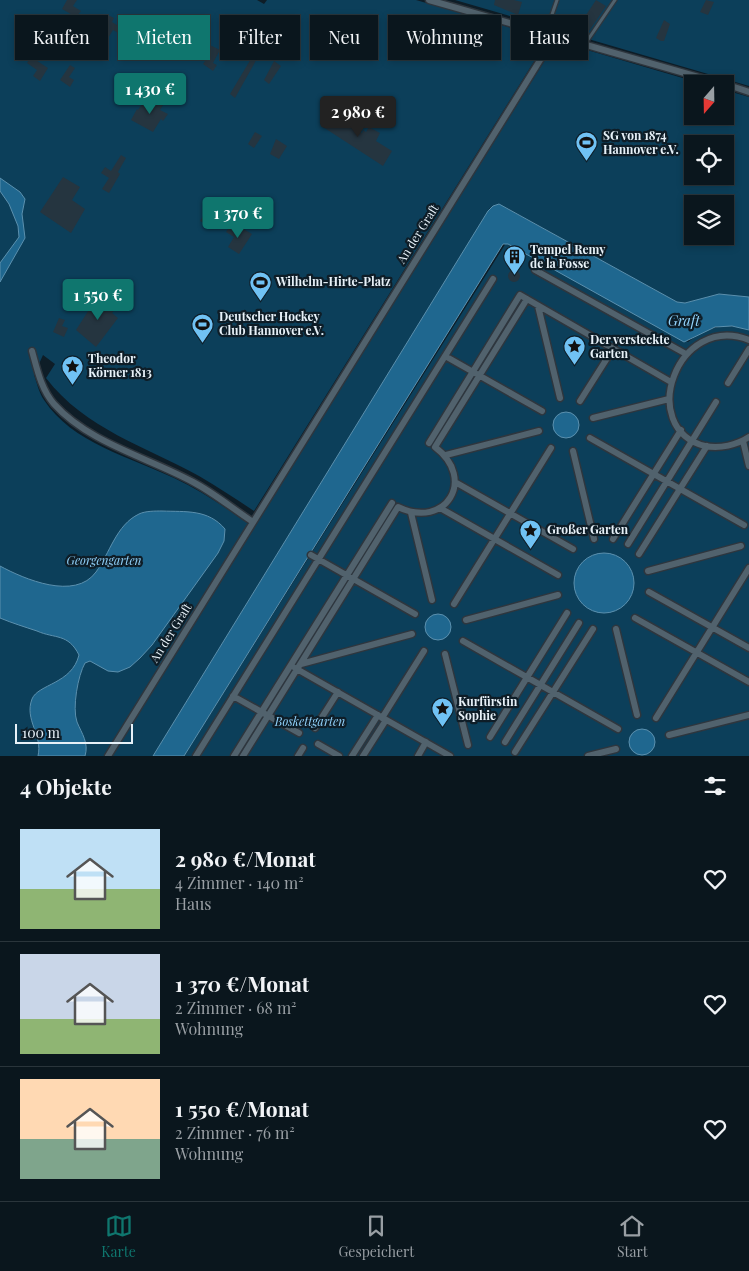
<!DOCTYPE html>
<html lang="de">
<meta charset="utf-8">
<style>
body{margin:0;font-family:"Playfair Display",serif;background:#18232a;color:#f1f3f6;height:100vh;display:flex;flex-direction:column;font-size:19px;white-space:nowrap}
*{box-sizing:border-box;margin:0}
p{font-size:16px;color:#999fa4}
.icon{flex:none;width:28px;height:28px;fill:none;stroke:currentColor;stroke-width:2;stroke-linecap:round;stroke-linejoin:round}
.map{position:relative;height:756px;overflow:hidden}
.panel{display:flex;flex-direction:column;background:#0a161d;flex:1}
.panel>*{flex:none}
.top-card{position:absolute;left:15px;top:15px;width:720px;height:45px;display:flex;gap:10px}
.needle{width:32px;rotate:200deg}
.buttons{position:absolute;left:684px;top:75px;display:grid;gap:10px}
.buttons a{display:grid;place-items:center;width:50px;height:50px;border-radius:0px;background:#0a161d;box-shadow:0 2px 8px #0003,0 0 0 1px #2a353b;font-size:25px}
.scale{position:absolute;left:15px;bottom:12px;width:118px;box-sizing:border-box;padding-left:5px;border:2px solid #e7f1f8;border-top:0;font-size:14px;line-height:18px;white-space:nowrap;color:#e7f1f8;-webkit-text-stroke:4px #0e1d27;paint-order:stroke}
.price{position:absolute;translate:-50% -42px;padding:0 11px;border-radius:5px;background:#0f766e;color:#fff;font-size:16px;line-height:32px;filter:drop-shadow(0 1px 2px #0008)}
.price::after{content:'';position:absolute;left:50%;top:30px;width:15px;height:11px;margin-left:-8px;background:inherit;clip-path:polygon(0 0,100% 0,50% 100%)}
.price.selected{background:#222;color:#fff}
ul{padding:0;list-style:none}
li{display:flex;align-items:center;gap:15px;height:125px;padding:0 20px}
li+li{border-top:1px solid #2a353b}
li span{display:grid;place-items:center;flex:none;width:140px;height:100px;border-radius:0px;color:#555}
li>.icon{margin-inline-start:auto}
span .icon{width:60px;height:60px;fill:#fffc;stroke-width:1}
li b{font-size:21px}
h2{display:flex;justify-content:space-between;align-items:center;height:60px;padding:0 20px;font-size:21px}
.tag{padding:0 18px;border-radius:0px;background:#0a161d;box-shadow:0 2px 8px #0003,0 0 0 1px #2a353b;font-size:18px;line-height:45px}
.tag.selected{background:#0f766e;color:#fff}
.tabs{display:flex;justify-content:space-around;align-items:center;height:70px;border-top:1px solid #2a353b;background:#0a161d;font-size:14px;color:#999fa4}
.tabs a{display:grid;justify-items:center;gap:2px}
.tabs .selected{color:#0f766e}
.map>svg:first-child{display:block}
.green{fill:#0c3f5a;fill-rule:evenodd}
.water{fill:#1f678f;stroke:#5b90ae}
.building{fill:#253540}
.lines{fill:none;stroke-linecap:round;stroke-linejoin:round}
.lane-casing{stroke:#2e363e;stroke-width:5.5}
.street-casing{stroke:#2e363e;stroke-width:9}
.lane{stroke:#51626d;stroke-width:3}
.street{stroke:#51626d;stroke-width:6}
.labels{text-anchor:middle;stroke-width:4.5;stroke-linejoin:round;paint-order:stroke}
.poi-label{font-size:12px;font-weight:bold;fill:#e7f1f8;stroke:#0e1d27;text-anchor:start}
.street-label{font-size:12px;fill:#e7f1f8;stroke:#0e1d27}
.park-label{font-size:12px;font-style:italic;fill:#91d2fb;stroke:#0e1d27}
.water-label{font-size:14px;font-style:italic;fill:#92d3fc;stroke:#0e1d27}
</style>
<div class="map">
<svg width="749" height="756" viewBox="0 0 749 756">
<rect width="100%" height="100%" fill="#0e1d27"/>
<path class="green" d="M0 0H257L264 4 267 0H416L542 37 543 47 254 511C236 499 218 487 199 476 145 446 85 429 46 378L55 364 43 355 34 375C37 383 39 393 44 400 72 443 130 457 174 478 200 490 225 507 249 524L106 756H0Z
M455 0H749V86Z
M560 42 703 84H692V116H725V90L749 97V297L719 294 685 303 677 302 505 207 490 208 153 756H110L478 161 480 164 555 44ZM692 144H725V176H692ZM692 204H725V236H692Z
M506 243 688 342C706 327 727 322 749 330V756H184Z"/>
<path class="water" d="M0 178 20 192 25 199 22 214 25 238 0 282V263L19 237 18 226 9 204 0 191Z
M499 204 677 302 685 303 719 294 749 297V330L732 326 715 327 684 342 508 244H503L184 756H153L488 211 493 206Z
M553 425a13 13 0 1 1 26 0a13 13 0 1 1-26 0Z
M162 511C186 512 208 509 225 529L224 541 218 553 152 645 140 658 130 667 118 672 108 671 90 661 85 663C78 675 72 708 77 722 82 734 89 743 85 756H38C43 735 24 720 32 699 38 684 72 684 79 655 68 633 55 639 37 631 25 627 12 623 0 618V566C24 579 75 601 96 572 110 553 116 525 139 514 145 511 155 511 162 511Z
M574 583a30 30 0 1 1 60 0a30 30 0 1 1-60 0Z
M425 627a13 13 0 1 1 26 0a13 13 0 1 1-26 0Z
M629 742a13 13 0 1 1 26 0a13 13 0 1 1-26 0Z"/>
<path class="building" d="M67 0H77L73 6 81 11 76 17 62 9Z
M495 0H514L522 2 518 15 494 5Z
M596 0 606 6 585 37 576 35 584 21 581 20 584 14 586 15Z
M706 0 714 2 708 15 700 12Z
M108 15 114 18 112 22 125 30 122 35 113 30 105 43 99 39 101 37 87 30 91 23 100 28Z
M329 18 336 22 322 45 316 41Z
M664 20 670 24 664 41H661L656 38Z
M184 33 189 36 177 58 169 53Z
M206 43 220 50 213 63 217 65 213 71 203 64 207 58 201 54Z
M255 52 259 55 235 98 230 94Z
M31 57 48 68 40 81 33 76 37 70 27 63Z
M274 61 281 66 269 84 264 80Z
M70 65 75 68 69 77 74 80 70 87 60 80Z
M158 96 166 100 160 110 168 114 163 121 161 119 153 132 131 120 137 109 138 110 142 104 150 109Z
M338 107 348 113 342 121 362 133 363 130 366 132 369 127 380 133 376 141 392 151 383 166 323 127Z
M255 132 262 136 254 148 248 144Z
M276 139 287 146 279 159 270 154Z
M121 155 126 158 118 172 120 174 109 193 102 189 109 178 101 173 105 167 111 171Z
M63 177 80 187 72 200 85 209 71 233 40 212Z
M212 201 219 206 208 225 200 221Z
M230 226 238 231 240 227 252 234 239 254 228 247 234 237 226 232Z
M508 276a6 6 0 1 1 12 0a6 6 0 1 1-12 0Z
M99 294 117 307 112 313 118 318 96 347 76 330Z
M59 318 65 320 62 326 68 328 64 337 53 332Z"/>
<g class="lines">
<defs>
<path id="lane" d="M546 32 557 0
M585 44 615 0"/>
<path id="street" d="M429 0 723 84
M725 84 749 92
M535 270 686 354
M538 306 560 398
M749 340C677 312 636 428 705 446 720 449 737 445 749 437
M32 351C37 369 41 389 54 404 89 443 147 457 193 482 214 493 233 509 253 522
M445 356 542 411
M728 383 749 349
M580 401 613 349
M593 418 669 399
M590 438 744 525
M743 441 749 466
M429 443 520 295 671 382
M573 451 594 539
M446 455 539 431
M455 482 573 549
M440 508 558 575
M411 513 432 600
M613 539 681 430
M628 544 716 402
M639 554 707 446
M311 555 415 614
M648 571 741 546
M649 592 749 648
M454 604 551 448
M635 618 749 682
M466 620 558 595
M616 629 637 715
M463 641 618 729
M445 654 468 745
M301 664 412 634
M295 668 450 756
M233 696 299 733
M382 718 424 651
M656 718 749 568
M315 728 338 692
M669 735 749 715
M490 737 567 613
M505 742 579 623
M318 744 339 756
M515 752 593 629
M108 756 555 36
M196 756 493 279
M234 756 392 503
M243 756 398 507C446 530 477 479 435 447L527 299
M298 756 303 748
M352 756 378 715
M363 756 386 720
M418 756 426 742
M588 756 616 749"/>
</defs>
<use href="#lane" class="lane-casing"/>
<use href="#street" class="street-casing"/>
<use href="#lane" class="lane"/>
<use href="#street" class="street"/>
</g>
<defs>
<symbol id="stadium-pin" viewBox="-11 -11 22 30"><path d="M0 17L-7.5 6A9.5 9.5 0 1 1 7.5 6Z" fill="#70c2f4" stroke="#0e1d27"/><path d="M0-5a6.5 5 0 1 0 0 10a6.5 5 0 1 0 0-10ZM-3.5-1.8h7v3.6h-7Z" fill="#111"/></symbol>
<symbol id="building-pin" viewBox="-11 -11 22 30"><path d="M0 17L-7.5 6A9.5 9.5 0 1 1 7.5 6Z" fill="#70c2f4" stroke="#0e1d27"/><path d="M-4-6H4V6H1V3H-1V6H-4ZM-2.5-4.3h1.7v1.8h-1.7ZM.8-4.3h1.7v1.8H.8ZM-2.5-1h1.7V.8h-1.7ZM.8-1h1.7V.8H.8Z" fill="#111"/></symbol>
<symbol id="sight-pin" viewBox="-11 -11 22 30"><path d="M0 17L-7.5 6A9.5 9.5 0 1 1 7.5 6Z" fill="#70c2f4" stroke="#0e1d27"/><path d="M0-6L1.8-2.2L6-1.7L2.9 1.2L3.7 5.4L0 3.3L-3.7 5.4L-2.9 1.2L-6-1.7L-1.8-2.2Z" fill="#111"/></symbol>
</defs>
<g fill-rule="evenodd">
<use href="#stadium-pin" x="574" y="130" width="25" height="34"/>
<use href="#building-pin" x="502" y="244" width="25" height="34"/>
<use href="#stadium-pin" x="248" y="270" width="25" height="34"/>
<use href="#stadium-pin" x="190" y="312" width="25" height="34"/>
<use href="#sight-pin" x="562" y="334" width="25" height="34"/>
<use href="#sight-pin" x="60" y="354" width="25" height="34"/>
<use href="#sight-pin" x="518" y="518" width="25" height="34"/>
<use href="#sight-pin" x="430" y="696" width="25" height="34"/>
</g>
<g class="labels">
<g class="poi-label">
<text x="603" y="140">SG von 1874<tspan x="603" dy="14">Hannover e.V.</tspan></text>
<text x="530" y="254">Tempel Remy<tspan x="530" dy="14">de la Fosse</tspan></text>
<text x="276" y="286">Wilhelm-Hirte-Platz</text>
<text x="219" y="321">Deutscher Hockey<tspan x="219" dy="14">Club Hannover e.V.</tspan></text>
<text x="590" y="344">Der versteckte<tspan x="590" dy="14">Garten</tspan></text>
<text x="88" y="363">Theodor<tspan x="88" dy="14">Körner 1813</tspan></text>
<text x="547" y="534">Großer Garten</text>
<text x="458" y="706">Kurfürstin<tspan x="458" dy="14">Sophie</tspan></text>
</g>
<g class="street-label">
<text transform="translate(418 234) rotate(-58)" y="4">An der Graft</text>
<text transform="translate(171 633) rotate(-58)" y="4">An der Graft</text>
</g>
<g class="park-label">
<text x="104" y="565">Georgengarten</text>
<text x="310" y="726">Boskettgarten</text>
</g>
<g class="water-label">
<text x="684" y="326">Graft</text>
</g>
</g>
</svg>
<div class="buttons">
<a><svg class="needle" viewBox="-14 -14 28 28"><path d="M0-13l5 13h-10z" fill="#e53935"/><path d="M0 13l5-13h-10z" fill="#999fa4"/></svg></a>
<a><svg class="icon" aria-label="locate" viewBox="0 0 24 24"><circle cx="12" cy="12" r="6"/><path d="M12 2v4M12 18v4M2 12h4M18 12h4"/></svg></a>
<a><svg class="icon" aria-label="layers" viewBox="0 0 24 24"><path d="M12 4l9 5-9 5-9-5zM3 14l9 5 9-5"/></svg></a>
</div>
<div class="scale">100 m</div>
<b class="price" style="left:150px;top:115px">1 430 €</b>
<b class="price selected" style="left:358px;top:138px">2 980 €</b>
<b class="price" style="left:238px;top:239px">1 370 €</b>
<b class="price" style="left:98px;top:321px">1 550 €</b>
<div class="top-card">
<a class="tag">Kaufen</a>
<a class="tag selected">Mieten</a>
<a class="tag">Filter</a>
<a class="tag">Neu</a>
<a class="tag">Wohnung</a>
<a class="tag">Haus</a>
</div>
</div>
<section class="panel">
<h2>4 Objekte<svg class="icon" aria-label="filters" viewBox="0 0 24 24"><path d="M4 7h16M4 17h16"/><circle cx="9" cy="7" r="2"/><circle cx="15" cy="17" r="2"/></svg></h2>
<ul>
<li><span style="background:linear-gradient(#bfe0f5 60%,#8fb573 0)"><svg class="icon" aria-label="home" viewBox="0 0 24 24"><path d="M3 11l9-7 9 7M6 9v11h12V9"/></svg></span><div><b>2 980 €/Monat</b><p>4 Zimmer · 140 m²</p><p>Haus</p></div><svg class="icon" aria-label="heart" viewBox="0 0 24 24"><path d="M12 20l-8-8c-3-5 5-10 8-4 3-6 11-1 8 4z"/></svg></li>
<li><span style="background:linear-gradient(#c9d6e8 65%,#8fb573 0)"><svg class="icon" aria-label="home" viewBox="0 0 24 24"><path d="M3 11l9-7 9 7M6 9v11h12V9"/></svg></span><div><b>1 370 €/Monat</b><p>2 Zimmer · 68 m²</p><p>Wohnung</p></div><svg class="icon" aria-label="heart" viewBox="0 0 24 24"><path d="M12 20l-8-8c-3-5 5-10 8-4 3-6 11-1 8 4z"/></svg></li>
<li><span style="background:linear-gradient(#ffd9b3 60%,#7fa58c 0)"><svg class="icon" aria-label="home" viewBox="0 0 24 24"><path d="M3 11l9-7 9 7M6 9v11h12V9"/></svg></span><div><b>1 550 €/Monat</b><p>2 Zimmer · 76 m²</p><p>Wohnung</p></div><svg class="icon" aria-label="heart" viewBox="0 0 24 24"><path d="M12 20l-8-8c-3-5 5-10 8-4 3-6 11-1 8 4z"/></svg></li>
</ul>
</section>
<nav class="tabs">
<a class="selected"><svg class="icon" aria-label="map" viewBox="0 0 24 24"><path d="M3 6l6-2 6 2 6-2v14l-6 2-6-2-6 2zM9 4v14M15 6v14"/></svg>Karte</a>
<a><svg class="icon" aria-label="saved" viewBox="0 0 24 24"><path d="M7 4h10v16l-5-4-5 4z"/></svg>Gespeichert</a>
<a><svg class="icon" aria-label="home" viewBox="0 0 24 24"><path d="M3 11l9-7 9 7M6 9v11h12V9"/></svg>Start</a>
</nav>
